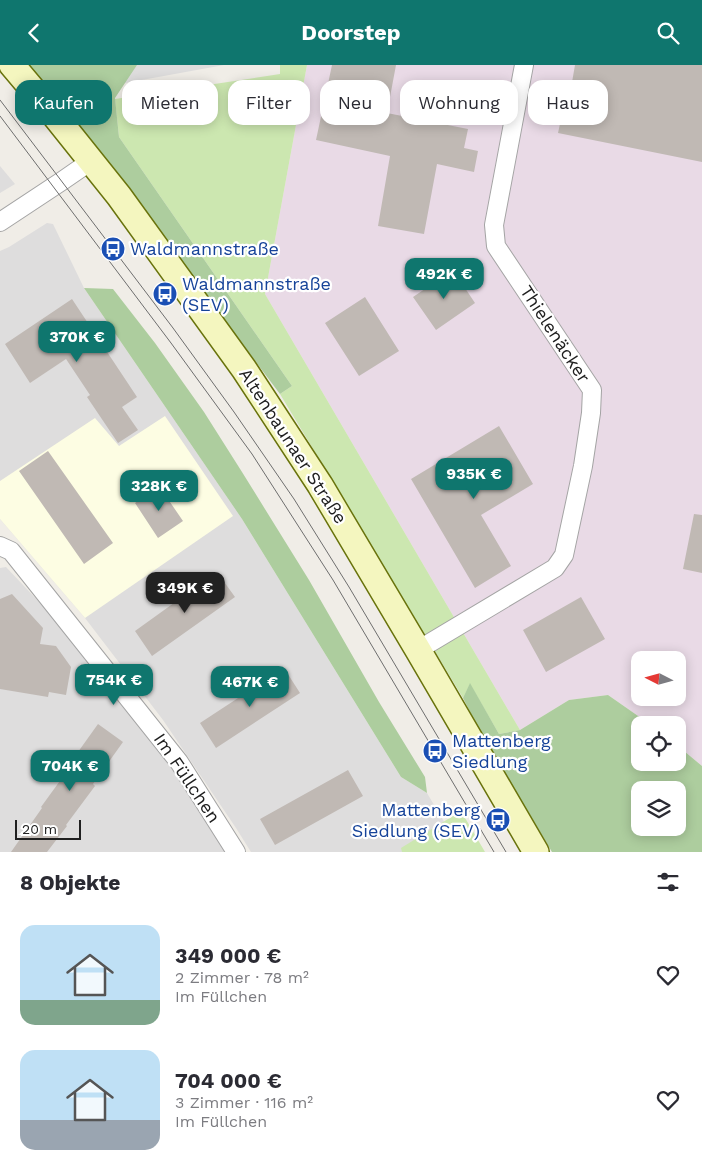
<!DOCTYPE html>
<html lang="de">
<meta charset="utf-8">
<style>
body{margin:0;font-family:"Work Sans",sans-serif;background:#f2f2f3;color:#2b2b33;height:100vh;display:flex;flex-direction:column;font-size:19px;white-space:nowrap}
*{box-sizing:border-box;margin:0}
p{font-size:16px;color:#7c7c81}
.icon{flex:none;width:28px;height:28px;fill:none;stroke:currentColor;stroke-width:2;stroke-linecap:round;stroke-linejoin:round}
.map{position:relative;height:787px;overflow:hidden}
.sheet{display:flex;flex-direction:column;background:#fff;flex:1}
.sheet>*{flex:none}
.hud{position:absolute;left:15px;top:15px;width:672px;height:45px;display:flex;gap:10px}
.needle{width:32px;rotate:276deg}
.controls{position:absolute;left:631px;top:586px;display:grid;gap:10px}
.controls a{display:grid;place-items:center;width:55px;height:55px;border-radius:10px;background:#fff;box-shadow:0 2px 12px #0003;font-size:25px}
.scale{position:absolute;left:15px;bottom:12px;width:66px;box-sizing:border-box;padding-left:5px;border:2px solid #202020;border-top:0;font-size:14px;line-height:18px;white-space:nowrap;color:#202020;-webkit-text-stroke:4px #fff;paint-order:stroke}
.price{position:absolute;translate:-50% -42px;padding:0 11px;border-radius:10px;background:#0f766e;color:#fff;font-size:16px;line-height:32px;filter:drop-shadow(0 1px 2px #0008)}
.price::after{content:'';position:absolute;left:50%;top:30px;width:15px;height:11px;margin-left:-8px;background:inherit;clip-path:polygon(0 0,100% 0,50% 100%)}
.price.active{background:#222;color:#fff}
ul{padding:0;list-style:none}
li{display:flex;align-items:center;gap:15px;height:125px;padding:0 20px}
li span{display:grid;place-items:center;flex:none;width:140px;height:100px;border-radius:15px;color:#555}
li>.icon{margin-inline-start:auto}
span .icon{width:60px;height:60px;fill:#fffc;stroke-width:1}
li b{font-size:21px}
h2{display:flex;justify-content:space-between;align-items:center;height:60px;padding:0 20px;font-size:21px}
.tag{padding:0 18px;border-radius:15px;background:#fff;box-shadow:0 2px 12px #0003;font-size:18px;line-height:45px}
.tag.active{background:#0f766e;color:#fff}
header{display:flex;justify-content:space-between;align-items:center;height:65px;padding:0 20px;background:#0f766e;color:#fff;font-size:22px;font-weight:700}
.map>svg:first-child{display:block}
.residential{fill:#dedddd}
.industrial{fill:#e9dae6;fill-rule:evenodd}
.education{fill:#fdfde3}
.grass{fill:#cce7b0}
.forest{fill:#adcd9e;fill-rule:evenodd}
.building{fill:#c0b9b4}
.lines{fill:none;stroke-linecap:round;stroke-linejoin:round}
.street-casing{stroke:#a4a4a4;stroke-width:20}
.secondary-casing{stroke:#69730c;stroke-width:28}
.street{stroke:#fff;stroke-width:18}
.secondary{stroke:#f4f6bf;stroke-width:25}
.tram{stroke:#6e6e6e;stroke-width:1}
.labels{text-anchor:middle;stroke-width:4.5;stroke-linejoin:round;paint-order:stroke}
.transit-label{font-size:18px;fill:#164399;stroke:#fff;text-anchor:start}
.street-label{font-size:18px;fill:#202020;stroke:#fff}
</style>
<header><svg class="icon" aria-label="back" viewBox="0 0 24 24"><path d="M15 5l-7 7 7 7"/></svg>Doorstep<svg class="icon" aria-label="search" viewBox="0 0 24 24"><circle cx="10" cy="10" r="6"/><path d="M15 15l6 6"/></svg></header>
<div class="map">
<svg width="702" height="787" viewBox="0 0 702 787">
<rect width="100%" height="100%" fill="#f0ede7"/>
<path class="residential" d="M46 0H224L109 21Z
M0 101 15 119 0 128Z
M47 158 53 159 84 223 242 454 401 712 427 728 462 787H251L236 763 163 655 85 553 0 454V186L9 182Z
M6 502 59 558 99 608 171 702 212 765 225 787H0V503Z"/>
<path class="industrial" d="M307 0H702V701L678 681V660H651L608 630 569 635 520 665 265 229ZM640 595H678V632H640Z"/>
<path class="education" d="M165 351 233 451 85 553 0 454V416L95 353 119 381Z"/>
<path class="grass" d="M280 0H307L265 229 520 665 499 669 470 619 463 633 280 329 292 321 119 72 115 34 280 9Z
M461 746 485 787H402L401 783Z"/>
<path class="forest" d="M27 0H137L115 33 119 72 292 321 280 329 87 72Z
M84 223 113 224 155 278 204 347 242 407 309 515 379 637 425 712 427 728 401 712 242 454Z
M470 618 499 669 520 665 569 635 608 630 651 660H640V698H678V681L702 701V787H552L476 659 463 633ZM640 725H678V762H640Z"/>
<path class="building" d="M332 0H396L387 48 468 64 464 83 478 86 474 107 437 99 424 169 378 161 390 91 316 75Z
M575 0H702V97L558 68 568 22 571 23Z
M453 205 475 238 436 265 413 232Z
M365 232 399 286 359 311 325 258Z
M72 234 137 332 122 342 138 365 118 378 87 332 90 330 66 294 30 318 5 279Z
M499 361 533 419 481 450 511 501 475 523 411 414Z
M48 386 113 478 84 499 19 406Z
M159 421 183 456 158 473 135 438Z
M694 449 702 450V508L683 504Z
M217 507 235 532 152 591 135 566Z
M12 529 43 563 40 579 56 581 71 602 66 630 49 627 48 632 0 624V534Z
M581 532 605 574 546 607 523 565Z
M284 603 300 628 216 683 200 658Z
M98 659 123 677 93 719 95 721 66 760 67 761 47 787H11L42 743 41 742 70 702 68 701Z
M348 705 363 731 275 780 260 754Z"/>
<g class="lines">
<defs>
<path id="street" d="M0 157 62 116 91 96
M0 481 11 486 179 697 236 787
M418 585 555 503 564 490 583 401 591 348 592 325 496 181 494 160 524 0"/>
<path id="secondary" d="M12 0 55 51 119 131 244 304 320 420 418 585 536 787"/>
</defs>
<use href="#street" class="street-casing"/>
<use href="#secondary" class="secondary-casing"/>
<use href="#street" class="street"/>
<use href="#secondary" class="secondary"/>
<path class="tram" d="M0 35 173 263 234 347 294 434 349 522 506 787
M0 51 171 278 252 389 333 515 494 787"/>
</g>
<defs>
<symbol id="bus-disc" viewBox="-11 -11 22 22"><circle r="9.5" fill="#1a4fb4" stroke="#fff"/><path d="M-5-6H5V4H4V6H2V4H-2V6H-4V4H-5ZM-3.5-4V0h7V-4ZM-3.5 1.2v1.5H-2V1.2ZM2 1.2v1.5H3.5V1.2Z" fill="#fff"/></symbol>
</defs>
<g fill-rule="evenodd">
<use href="#bus-disc" x="99" y="170" width="28" height="28"/>
<use href="#bus-disc" x="151" y="215" width="28" height="28"/>
<use href="#bus-disc" x="421" y="672" width="28" height="28"/>
<use href="#bus-disc" x="484" y="741" width="28" height="28"/>
</g>
<g class="labels">
<g class="transit-label">
<text x="130" y="190">Waldmannstraße</text>
<text x="182" y="225">Waldmannstraße<tspan x="182" dy="21">(SEV)</tspan></text>
<text x="452" y="682">Mattenberg<tspan x="452" dy="21">Siedlung</tspan></text>
<text x="480" y="751" text-anchor="end">Mattenberg<tspan x="480" dy="21">Siedlung (SEV)</tspan></text>
</g>
<g class="street-label">
<text transform="translate(555 269) rotate(57)" y="6">Thielenäcker</text>
<text transform="translate(293 381) rotate(57)" y="6">Altenbaunaer Straße</text>
<text transform="translate(187 713) rotate(56)" y="6">Im Füllchen</text>
</g>
</g>
</svg>
<div class="controls">
<a><svg class="needle" viewBox="-14 -14 28 28"><path d="M0-13l5 13h-10z" fill="#e53935"/><path d="M0 13l5-13h-10z" fill="#7c7c81"/></svg></a>
<a><svg class="icon" aria-label="locate" viewBox="0 0 24 24"><circle cx="12" cy="12" r="6"/><path d="M12 2v4M12 18v4M2 12h4M18 12h4"/></svg></a>
<a><svg class="icon" aria-label="layers" viewBox="0 0 24 24"><path d="M12 4l9 5-9 5-9-5zM3 14l9 5 9-5"/></svg></a>
</div>
<div class="scale">20 m</div>
<b class="price" style="left:444px;top:235px">492K €</b>
<b class="price" style="left:77px;top:298px">370K €</b>
<b class="price" style="left:474px;top:435px">935K €</b>
<b class="price" style="left:159px;top:447px">328K €</b>
<b class="price active" style="left:185px;top:549px">349K €</b>
<b class="price" style="left:114px;top:641px">754K €</b>
<b class="price" style="left:250px;top:643px">467K €</b>
<b class="price" style="left:70px;top:727px">704K €</b>
<div class="hud">
<a class="tag active">Kaufen</a>
<a class="tag">Mieten</a>
<a class="tag">Filter</a>
<a class="tag">Neu</a>
<a class="tag">Wohnung</a>
<a class="tag">Haus</a>
</div>
</div>
<section class="sheet">
<h2>8 Objekte<svg class="icon" aria-label="filters" viewBox="0 0 24 24"><path d="M4 7h16M4 17h16"/><circle cx="9" cy="7" r="2"/><circle cx="15" cy="17" r="2"/></svg></h2>
<ul>
<li><span style="background:linear-gradient(#bfe0f5 75%,#7fa58c 0)"><svg class="icon" aria-label="home" viewBox="0 0 24 24"><path d="M3 11l9-7 9 7M6 9v11h12V9"/></svg></span><div><b>349 000 €</b><p>2 Zimmer · 78 m²</p><p>Im Füllchen</p></div><svg class="icon" aria-label="heart" viewBox="0 0 24 24"><path d="M12 20l-8-8c-3-5 5-10 8-4 3-6 11-1 8 4z"/></svg></li>
<li><span style="background:linear-gradient(#bfe0f5 70%,#9aa5b1 0)"><svg class="icon" aria-label="home" viewBox="0 0 24 24"><path d="M3 11l9-7 9 7M6 9v11h12V9"/></svg></span><div><b>704 000 €</b><p>3 Zimmer · 116 m²</p><p>Im Füllchen</p></div><svg class="icon" aria-label="heart" viewBox="0 0 24 24"><path d="M12 20l-8-8c-3-5 5-10 8-4 3-6 11-1 8 4z"/></svg></li>
</ul>
</section>
